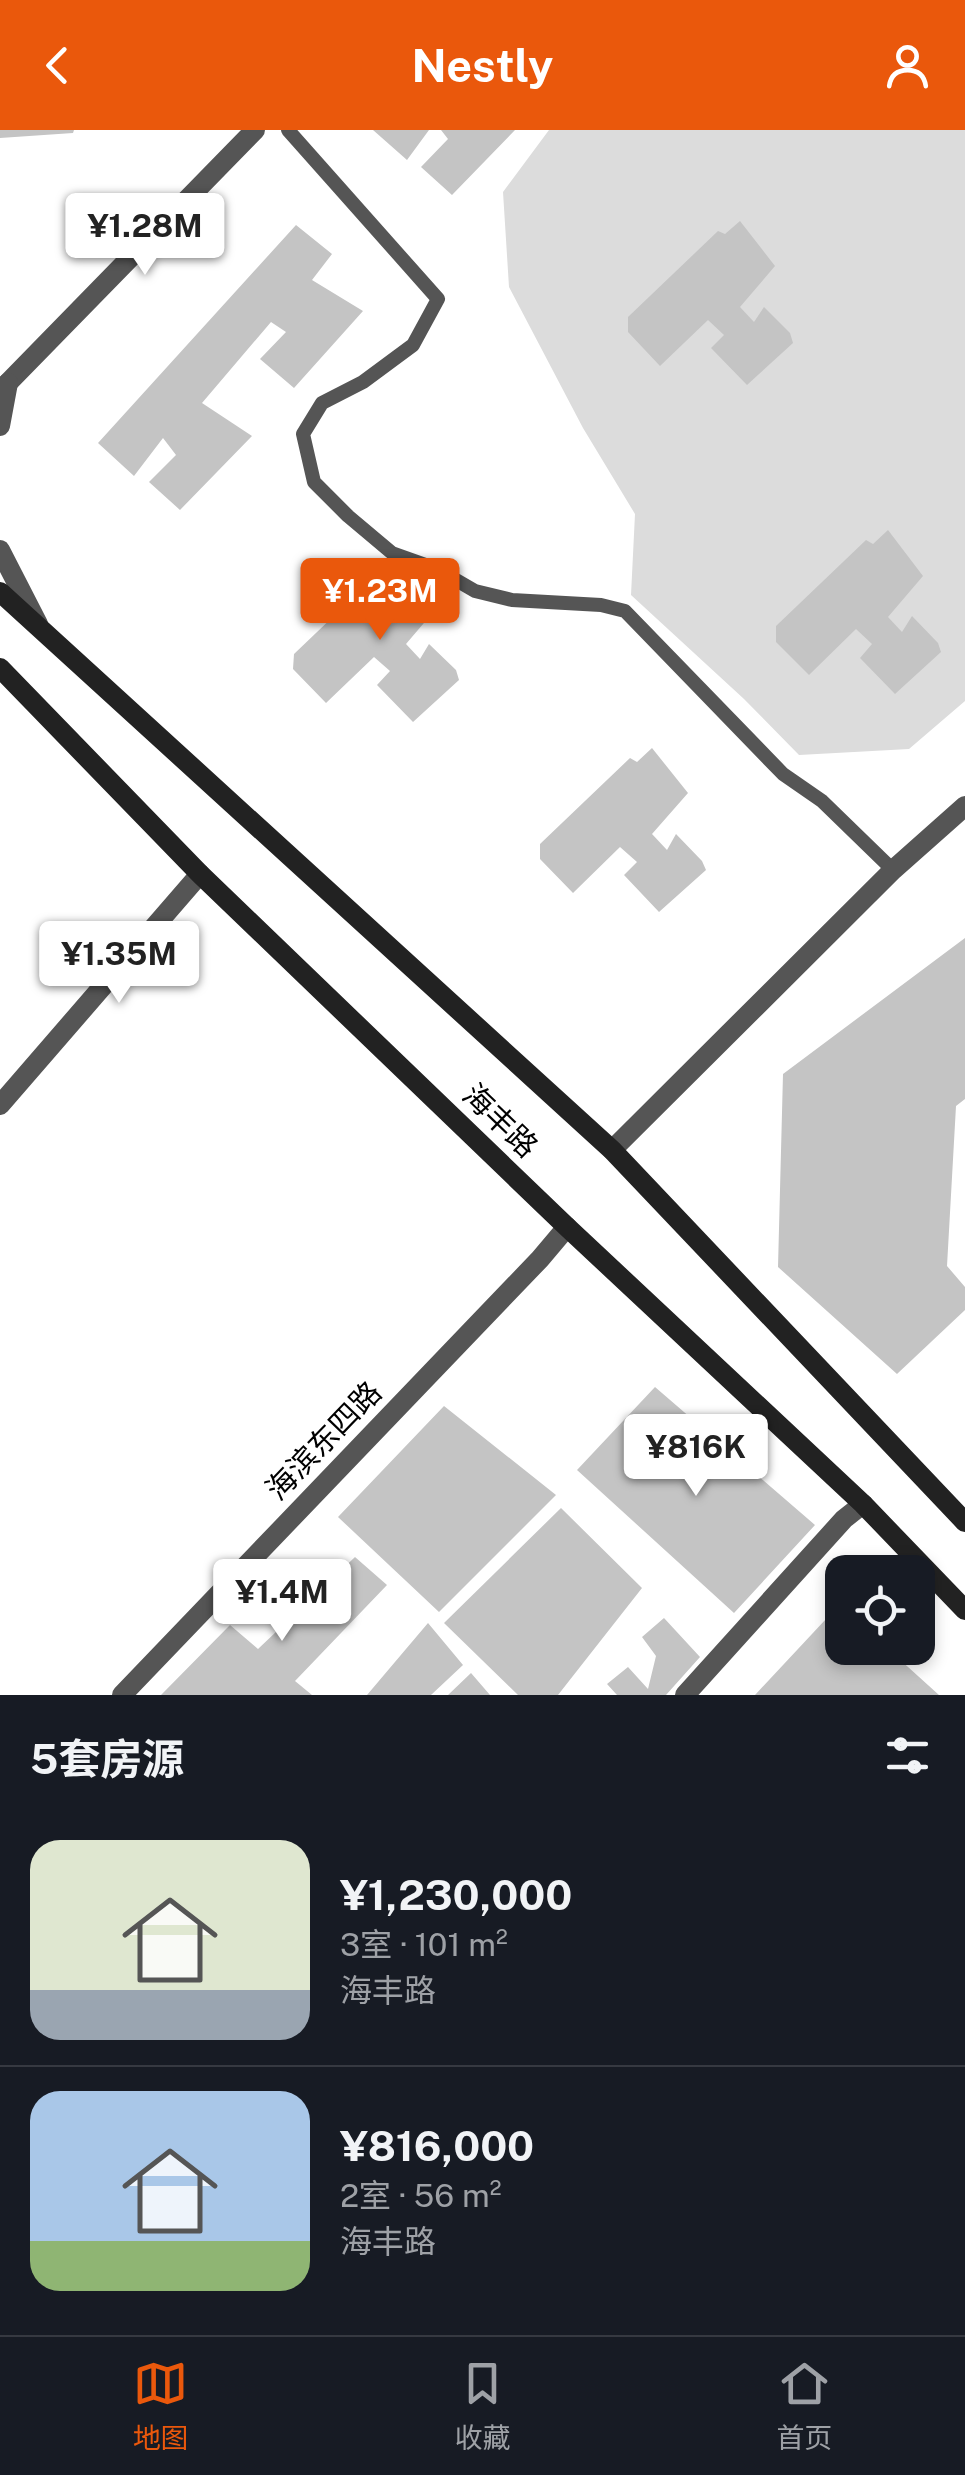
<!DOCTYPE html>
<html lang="zh">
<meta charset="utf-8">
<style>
body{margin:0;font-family:"Public Sans","Noto Sans SC",sans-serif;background:#242831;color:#f1f3f6;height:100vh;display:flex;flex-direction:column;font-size:38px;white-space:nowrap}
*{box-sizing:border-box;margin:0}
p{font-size:32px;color:#9ea1a6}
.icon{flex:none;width:55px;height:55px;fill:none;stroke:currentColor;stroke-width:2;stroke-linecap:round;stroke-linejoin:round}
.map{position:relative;height:1565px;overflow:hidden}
.drawer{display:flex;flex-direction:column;background:#171b24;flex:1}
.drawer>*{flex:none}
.buttons{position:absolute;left:825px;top:1425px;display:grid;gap:20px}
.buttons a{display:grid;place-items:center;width:110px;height:110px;border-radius:20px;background:#171b24;box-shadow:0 5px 15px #0003;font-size:50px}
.price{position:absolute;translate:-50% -85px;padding:0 22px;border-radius:10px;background:#fff;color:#222;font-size:32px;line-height:65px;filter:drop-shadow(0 2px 5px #0008)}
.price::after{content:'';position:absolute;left:50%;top:60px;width:30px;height:22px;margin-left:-15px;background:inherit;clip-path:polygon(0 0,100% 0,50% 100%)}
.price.active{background:#ea580c;color:#fff}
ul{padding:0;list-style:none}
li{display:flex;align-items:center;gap:30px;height:250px;padding:0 30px}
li+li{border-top:2px solid #363941}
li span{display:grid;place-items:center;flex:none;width:280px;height:200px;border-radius:30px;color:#555}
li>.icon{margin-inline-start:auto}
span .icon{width:120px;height:120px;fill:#fffc;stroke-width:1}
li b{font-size:42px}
h2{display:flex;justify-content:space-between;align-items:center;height:120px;padding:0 30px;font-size:42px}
header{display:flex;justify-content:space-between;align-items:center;height:130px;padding:0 30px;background:#ea580c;color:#fff;font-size:45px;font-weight:700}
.tabs{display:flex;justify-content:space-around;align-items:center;height:140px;border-top:2px solid #363941;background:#171b24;font-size:28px;color:#9ea1a6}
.tabs a{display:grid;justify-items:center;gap:5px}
.tabs .active{color:#ea580c}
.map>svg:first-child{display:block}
.green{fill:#dcdcdc}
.building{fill:#c4c4c4}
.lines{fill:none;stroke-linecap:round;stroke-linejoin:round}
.service{stroke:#555;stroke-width:14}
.minor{stroke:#555;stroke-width:20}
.tertiary{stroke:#555;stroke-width:20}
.secondary{stroke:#222;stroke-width:20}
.labels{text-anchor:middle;stroke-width:9;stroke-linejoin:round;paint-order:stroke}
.street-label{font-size:30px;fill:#000;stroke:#fff}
</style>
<header><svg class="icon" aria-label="back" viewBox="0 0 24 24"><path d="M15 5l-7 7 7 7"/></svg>Nestly<svg class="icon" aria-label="person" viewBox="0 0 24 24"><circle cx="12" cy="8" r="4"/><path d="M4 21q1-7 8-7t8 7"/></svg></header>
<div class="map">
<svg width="965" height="1565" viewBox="0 0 965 1565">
<rect width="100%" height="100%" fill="#fff"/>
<path class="green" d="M549 0H965V571L909 619 799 625 744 569 631 465 635 384 583 298 509 157 503 62Z"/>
<path class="building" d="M0 0H74L73 3 0 8Z
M373 0H429L407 30Z
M441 0H515L452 65 421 37 448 9Z
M740 91 775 136 740 177 754 192 764 177 790 203 793 213 747 255 711 218 724 205 708 190 660 236 628 202V187L718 101 725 104Z
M296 95 332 124 312 150 363 181 294 258 260 229 286 202 271 192 202 273 252 306 180 380 149 352 176 325 163 308 134 346 98 313Z
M888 400 923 446 888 487 902 502 912 486 938 513 941 522 895 564 860 528 872 514 856 499 809 545 776 512V496L866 410 873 414Z
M406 428 441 473 406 514 420 529 429 514 456 540 459 550 413 592 377 555 390 541 374 527 326 573 293 539 294 524 384 438 391 441Z
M652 618 688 663 652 704 667 720 676 704 702 731 706 740 659 782 624 745 637 732 620 717 573 763 540 729V714L630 628 637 632Z
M965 808V969L956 976 947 1136 965 1157V1180L897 1244 778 1137 783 944Z
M655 1257 815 1395 734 1483 577 1340Z
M444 1276 556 1365 439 1482 338 1387Z
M561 1378 642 1458 558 1565H518L444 1493Z
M355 1427 387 1455 295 1551 312 1565H161L230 1495 258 1519Z
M840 1474 842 1476V1518H887L939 1565H755Z
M664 1488 700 1527 666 1565H617L607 1554 628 1537 648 1559 656 1526 642 1507Z
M428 1493 463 1535 431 1565H367Z
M471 1543 490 1565H448Z"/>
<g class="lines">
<path class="service" d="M288 0 438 169 413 215 363 252 322 273 303 304 314 352 348 386 392 423 437 439 475 461 512 470 601 475 625 481 783 644 822 671 893 740"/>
<path class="minor" d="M0 261 255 0
M0 975 200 744
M612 1020 893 740 965 676
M122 1565 540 1129 567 1097
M685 1565 844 1389 863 1374"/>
<path class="tertiary" d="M0 296 8 253
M0 420 38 494"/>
<path class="secondary" d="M0 462 612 1020 965 1392
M0 538 200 744 567 1097 863 1374 965 1480"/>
</g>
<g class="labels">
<g class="street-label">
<text transform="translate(500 991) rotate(44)" y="10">海丰路</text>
<text transform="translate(324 1311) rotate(-46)" y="10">海滨东四路</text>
</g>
</g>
</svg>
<div class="buttons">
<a><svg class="icon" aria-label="locate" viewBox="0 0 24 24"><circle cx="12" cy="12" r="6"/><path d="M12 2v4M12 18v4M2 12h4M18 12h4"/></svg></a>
</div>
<b class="price" style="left:145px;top:148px">¥1.28M</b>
<b class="price active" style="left:380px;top:513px">¥1.23M</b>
<b class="price" style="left:119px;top:876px">¥1.35M</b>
<b class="price" style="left:696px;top:1369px">¥816K</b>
<b class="price" style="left:282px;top:1514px">¥1.4M</b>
</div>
<section class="drawer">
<h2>5套房源<svg class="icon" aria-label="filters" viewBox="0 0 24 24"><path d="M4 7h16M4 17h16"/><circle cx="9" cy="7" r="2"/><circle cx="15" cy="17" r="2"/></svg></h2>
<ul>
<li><span style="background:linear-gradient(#dfe7d0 75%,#9aa5b1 0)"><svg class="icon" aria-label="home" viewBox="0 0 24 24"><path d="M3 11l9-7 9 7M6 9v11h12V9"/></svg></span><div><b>¥1,230,000</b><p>3室 · 101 m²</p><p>海丰路</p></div></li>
<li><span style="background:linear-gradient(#a9c7e8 75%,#8fb573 0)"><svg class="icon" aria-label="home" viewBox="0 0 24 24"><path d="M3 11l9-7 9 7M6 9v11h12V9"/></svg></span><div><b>¥816,000</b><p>2室 · 56 m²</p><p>海丰路</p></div></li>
</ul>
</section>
<nav class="tabs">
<a class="active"><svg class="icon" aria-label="map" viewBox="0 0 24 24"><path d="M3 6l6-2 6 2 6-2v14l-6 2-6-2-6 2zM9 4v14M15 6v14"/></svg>地图</a>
<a><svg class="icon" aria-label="saved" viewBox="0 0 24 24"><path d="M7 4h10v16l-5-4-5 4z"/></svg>收藏</a>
<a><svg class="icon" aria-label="home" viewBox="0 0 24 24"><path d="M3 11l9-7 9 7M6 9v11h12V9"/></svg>首页</a>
</nav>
